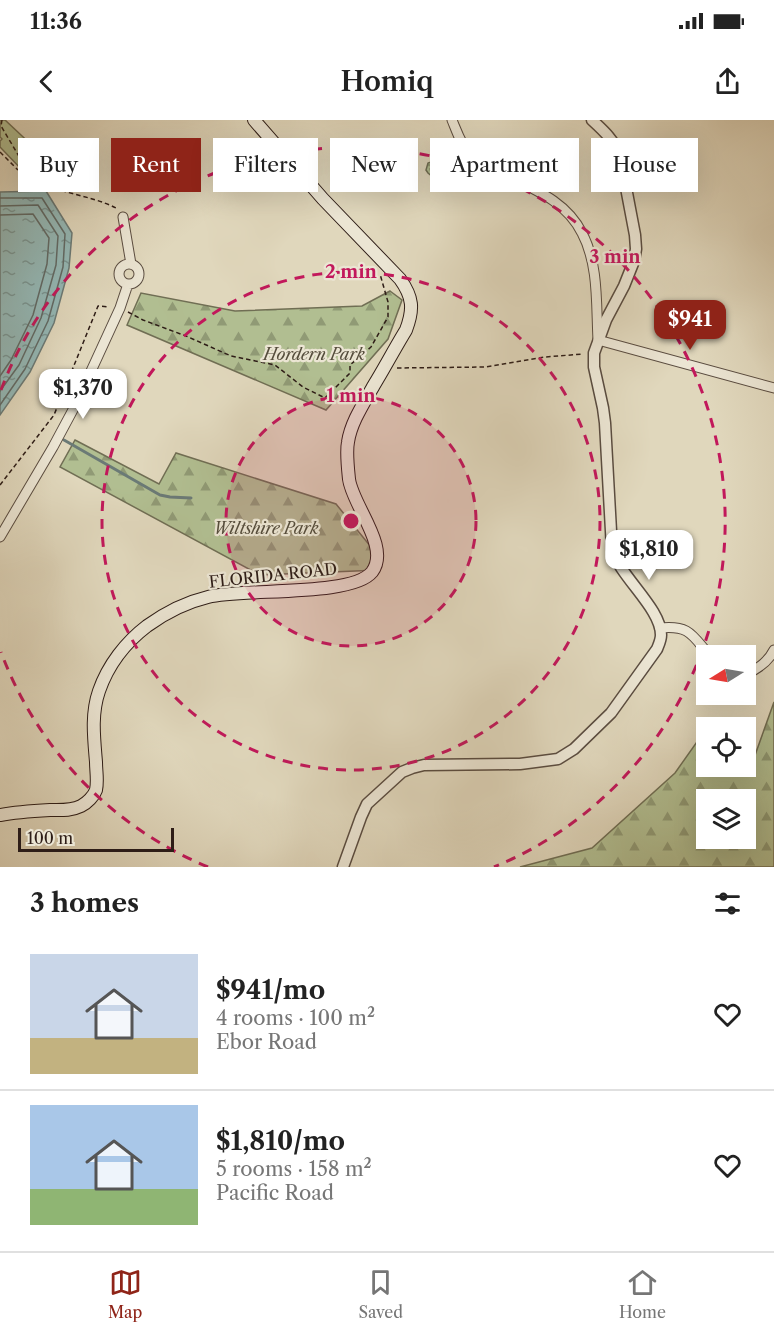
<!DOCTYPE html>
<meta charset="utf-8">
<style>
body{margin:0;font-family:"Libre Caslon Text",serif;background:#f6f6f6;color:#222;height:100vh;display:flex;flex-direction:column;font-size:22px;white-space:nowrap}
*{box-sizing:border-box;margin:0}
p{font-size:20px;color:#767676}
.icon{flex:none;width:33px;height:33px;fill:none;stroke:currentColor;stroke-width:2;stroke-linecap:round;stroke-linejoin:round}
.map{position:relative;height:747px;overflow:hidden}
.sheet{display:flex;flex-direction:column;background:#fff;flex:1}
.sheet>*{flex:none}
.banner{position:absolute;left:18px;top:18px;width:738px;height:54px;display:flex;gap:12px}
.needle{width:39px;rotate:259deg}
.buttons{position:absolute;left:696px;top:525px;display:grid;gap:12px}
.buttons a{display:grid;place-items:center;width:60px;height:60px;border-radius:0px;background:#fff;box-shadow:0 6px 24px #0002;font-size:30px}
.scale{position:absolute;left:18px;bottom:15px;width:156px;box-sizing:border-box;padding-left:6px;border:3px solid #2e1d17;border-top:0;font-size:16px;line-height:21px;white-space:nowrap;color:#2e1d17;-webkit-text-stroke:4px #ebe5d3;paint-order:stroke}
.price{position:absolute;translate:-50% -51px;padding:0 14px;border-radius:12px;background:#fff;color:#222;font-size:20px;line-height:39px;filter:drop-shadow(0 2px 3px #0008)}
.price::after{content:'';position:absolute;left:50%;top:36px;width:18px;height:14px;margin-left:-9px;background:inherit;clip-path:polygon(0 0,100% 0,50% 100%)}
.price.on{background:#8f2418;color:#fff}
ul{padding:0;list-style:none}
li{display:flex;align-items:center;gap:18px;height:150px;padding:0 30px}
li+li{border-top:2px solid #e0e0e0}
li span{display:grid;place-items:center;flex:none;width:168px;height:120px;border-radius:0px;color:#555}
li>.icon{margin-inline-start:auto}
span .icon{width:72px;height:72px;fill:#fffc;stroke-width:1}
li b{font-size:26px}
h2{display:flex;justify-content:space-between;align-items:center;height:72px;padding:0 30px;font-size:26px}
.tag{padding:0 21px;border-radius:0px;background:#fff;box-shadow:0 6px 24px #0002;font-size:21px;line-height:54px}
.tag.on{background:#8f2418;color:#fff}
.status{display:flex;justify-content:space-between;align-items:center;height:42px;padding:0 30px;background:#fff;direction:ltr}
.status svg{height:16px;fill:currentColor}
header{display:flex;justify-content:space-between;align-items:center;height:78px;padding:0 30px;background:#fff;font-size:27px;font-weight:600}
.dock{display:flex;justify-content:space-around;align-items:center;height:84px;border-top:2px solid #e0e0e0;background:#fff;font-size:16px;color:#767676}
.dock a{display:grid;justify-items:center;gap:3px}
.dock .on{color:#8f2418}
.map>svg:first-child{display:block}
.grass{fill:#b1be91;stroke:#706e54;stroke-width:1.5}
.forest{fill:url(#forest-firs);stroke:#706e54;stroke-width:1.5;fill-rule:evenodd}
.park{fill:url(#park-dots);stroke:#706e54;stroke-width:1.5}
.water{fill:url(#water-ripples);stroke:#6b7a76;stroke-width:1.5}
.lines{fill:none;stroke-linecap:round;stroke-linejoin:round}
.shore{stroke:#616a66;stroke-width:1.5}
.stream{stroke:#6b7a76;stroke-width:3}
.minor-casing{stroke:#5a4c40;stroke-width:11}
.tertiary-casing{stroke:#5a4c40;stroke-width:13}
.secondary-casing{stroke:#2e1d17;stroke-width:14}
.path{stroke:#2e1d17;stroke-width:1.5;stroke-dasharray:4.5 3;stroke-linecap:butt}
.minor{stroke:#ebe5d3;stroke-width:9}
.tertiary{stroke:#ebe5d3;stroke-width:10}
.secondary{stroke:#ebe5d3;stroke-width:12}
.ring{fill:none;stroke:#c2185b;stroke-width:3;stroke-dasharray:10 8}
.labels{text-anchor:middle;stroke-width:4.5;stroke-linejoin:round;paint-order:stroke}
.park-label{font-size:16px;font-style:italic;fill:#554d3c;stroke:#ebe5d3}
.street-label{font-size:16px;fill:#2e1d17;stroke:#ebe5d3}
.centre{fill:#c2185b;stroke:#ebe5d3;stroke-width:3}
.ring-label{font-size:18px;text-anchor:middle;font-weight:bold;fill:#c2185b;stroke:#ebe5d3;stroke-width:4.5;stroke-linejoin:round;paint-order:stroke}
</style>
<div class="status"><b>11:36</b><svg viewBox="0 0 49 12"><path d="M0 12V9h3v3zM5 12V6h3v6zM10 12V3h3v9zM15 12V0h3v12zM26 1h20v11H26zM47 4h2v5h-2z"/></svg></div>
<header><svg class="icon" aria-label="back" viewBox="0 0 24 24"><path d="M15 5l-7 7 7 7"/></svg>Homiq<svg class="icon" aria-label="share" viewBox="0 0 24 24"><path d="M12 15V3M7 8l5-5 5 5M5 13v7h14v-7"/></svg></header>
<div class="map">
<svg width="774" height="747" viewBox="0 0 774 747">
<defs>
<pattern id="forest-firs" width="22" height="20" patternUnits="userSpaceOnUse" patternTransform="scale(1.5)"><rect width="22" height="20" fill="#b1be91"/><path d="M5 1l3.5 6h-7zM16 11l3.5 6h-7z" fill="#909a75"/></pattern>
<pattern id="park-dots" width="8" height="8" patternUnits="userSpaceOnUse" patternTransform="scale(1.5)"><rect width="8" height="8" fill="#b1be91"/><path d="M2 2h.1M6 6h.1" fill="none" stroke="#909a75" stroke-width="1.8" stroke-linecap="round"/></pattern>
<pattern id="water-ripples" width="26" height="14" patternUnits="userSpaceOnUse" patternTransform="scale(1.5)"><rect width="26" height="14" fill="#94b8b6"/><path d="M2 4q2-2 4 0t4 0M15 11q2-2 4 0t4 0" fill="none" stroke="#799593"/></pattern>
</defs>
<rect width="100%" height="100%" fill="#e0d7bc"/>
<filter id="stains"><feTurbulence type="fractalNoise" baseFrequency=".00333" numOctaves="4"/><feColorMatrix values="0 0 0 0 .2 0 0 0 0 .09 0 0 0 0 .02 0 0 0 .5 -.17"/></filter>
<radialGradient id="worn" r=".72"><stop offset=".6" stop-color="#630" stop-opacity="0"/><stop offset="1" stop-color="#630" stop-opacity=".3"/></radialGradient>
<path class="grass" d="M0 0H5L37 30 40 59 23 51 0 27V21L2 19 0 17Z"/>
<path class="forest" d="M390 171 402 180 388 219 326 290 127 205 141 173 235 191 362 186Z
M75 320 159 364 176 333 336 384 380 438 379 450 260 455 60 347Z
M774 582V747H520L592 728 675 653 706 609V646H746V626L754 638ZM706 680H746V718H706Z"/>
<path class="park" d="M457 33 468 45 481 53 446 68 428 53 426 50 428 43Z"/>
<path class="water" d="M46 71 72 113 69 148 54 203 30 252 0 295V72Z"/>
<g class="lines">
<path class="shore" d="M0 78H42L65 114 63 147 48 201 25 249 0 285
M0 86 38 85 58 116 56 145 41 198 19 245 0 271
M0 95 33 94 49 118 47 144 33 195 11 240 0 256"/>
<path class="stream" d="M64 320 160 375 170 377 191 378"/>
<defs>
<path id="minor" d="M452 0C457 12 462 27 471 36 478 43 490 48 499 52 530 68 565 79 582 113 599 145 596 185 598 220L774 268
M123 97 131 144
M119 154a10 10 0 1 1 20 0a10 10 0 1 1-20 0Z
M0 417 53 327 75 286 120 188 128 164
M660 508C690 505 692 515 710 536
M746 554C758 549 768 542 774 530"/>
<path id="tertiary" d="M343 747 361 697 367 684 402 652 412 648 424 645 520 644 558 639 574 629 611 593 657 529C659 524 661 520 661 515 661 488 620 457 612 429L605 303 603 288 594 247V233L606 200 624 166 634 141 636 129 635 115 620 36C614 20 604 11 592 0"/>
<path id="secondary" d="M0 695C16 692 33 691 50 690 60 690 71 691 81 686 87 683 94 676 96 670 98 661 96 651 96 642 94 618 91 594 99 571 108 545 126 522 147 506 165 493 187 482 208 477 244 468 352 477 372 452 391 427 352 385 349 359 348 349 346 332 348 322 351 302 364 283 374 265 385 247 395 228 406 210 414 189 413 177 400 159L323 79 254 0"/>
</defs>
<use href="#minor" class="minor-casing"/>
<use href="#tertiary" class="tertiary-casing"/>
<use href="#secondary" class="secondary-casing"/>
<path class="path" d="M2 0 1 6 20 38 22 48 19 51C43 72 87 73 116 88
M0 32 18 50
M450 47C443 43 439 42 431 46 428 55 439 60 445 64L465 55 469 51
M465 51 473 50
M128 192 143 200 186 216 231 236 275 245 303 267 325 278 350 253V245L371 227 388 197V182L380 154
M397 248 486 247 545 237 583 234
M0 365 54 295 98 186 109 187"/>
<use href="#minor" class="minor"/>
<use href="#tertiary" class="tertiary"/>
<use href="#secondary" class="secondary"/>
</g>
<circle cx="351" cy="401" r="125" fill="#c2185b" fill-opacity=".12"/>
<g class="ring">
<circle cx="351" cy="401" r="125"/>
<circle cx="351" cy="401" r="249"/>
<path d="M208 747A374 374 0 0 1 1 532M1 270A374 374 0 1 1 494 747"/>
</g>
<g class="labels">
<g class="park-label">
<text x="314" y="240">Hordern Park</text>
<text x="266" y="414">Wiltshire Park</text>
</g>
<g class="street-label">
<text transform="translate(273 455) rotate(-6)" y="6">FLORIDA ROAD</text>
</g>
</g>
<circle cx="351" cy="401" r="9" class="centre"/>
<g class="ring-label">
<text x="615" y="143">3 min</text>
<text x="351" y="158">2 min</text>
<text x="351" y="282">1 min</text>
</g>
<rect width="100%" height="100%" filter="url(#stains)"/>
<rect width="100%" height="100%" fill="url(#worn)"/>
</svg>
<div class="buttons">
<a><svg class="needle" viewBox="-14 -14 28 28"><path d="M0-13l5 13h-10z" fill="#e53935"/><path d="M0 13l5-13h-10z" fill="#767676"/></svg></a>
<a><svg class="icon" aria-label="locate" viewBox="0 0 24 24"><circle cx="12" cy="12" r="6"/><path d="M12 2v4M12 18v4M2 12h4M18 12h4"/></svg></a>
<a><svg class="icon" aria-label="layers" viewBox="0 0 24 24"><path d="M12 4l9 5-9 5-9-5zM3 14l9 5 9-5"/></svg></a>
</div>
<div class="scale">100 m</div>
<b class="price on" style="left:690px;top:231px">$941</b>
<b class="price" style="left:83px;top:300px">$1,370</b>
<b class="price" style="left:649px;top:461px">$1,810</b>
<div class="banner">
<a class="tag">Buy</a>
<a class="tag on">Rent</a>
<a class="tag">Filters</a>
<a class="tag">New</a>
<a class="tag">Apartment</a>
<a class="tag">House</a>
</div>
</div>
<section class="sheet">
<h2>3 homes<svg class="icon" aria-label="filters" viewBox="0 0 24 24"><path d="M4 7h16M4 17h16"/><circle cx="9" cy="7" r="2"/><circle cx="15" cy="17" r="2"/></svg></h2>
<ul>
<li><span style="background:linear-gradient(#c9d6e8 70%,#c2b280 0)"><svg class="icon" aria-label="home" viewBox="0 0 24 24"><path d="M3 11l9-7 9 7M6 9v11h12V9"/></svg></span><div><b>$941/mo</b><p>4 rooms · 100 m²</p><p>Ebor Road</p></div><svg class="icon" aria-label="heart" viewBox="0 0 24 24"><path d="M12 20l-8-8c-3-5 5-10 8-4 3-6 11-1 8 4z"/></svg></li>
<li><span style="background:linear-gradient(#a9c7e8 70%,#8fb573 0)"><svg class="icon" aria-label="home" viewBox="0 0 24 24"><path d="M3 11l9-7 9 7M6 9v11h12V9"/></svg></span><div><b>$1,810/mo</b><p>5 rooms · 158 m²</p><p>Pacific Road</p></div><svg class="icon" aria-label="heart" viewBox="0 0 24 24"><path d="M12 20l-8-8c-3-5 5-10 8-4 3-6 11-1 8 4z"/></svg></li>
</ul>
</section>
<nav class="dock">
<a class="on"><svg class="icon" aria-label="map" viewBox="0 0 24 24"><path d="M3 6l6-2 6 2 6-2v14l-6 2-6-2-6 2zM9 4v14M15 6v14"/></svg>Map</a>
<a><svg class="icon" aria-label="saved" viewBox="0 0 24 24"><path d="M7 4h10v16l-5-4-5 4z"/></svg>Saved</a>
<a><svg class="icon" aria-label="home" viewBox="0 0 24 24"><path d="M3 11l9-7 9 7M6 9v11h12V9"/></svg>Home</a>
</nav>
